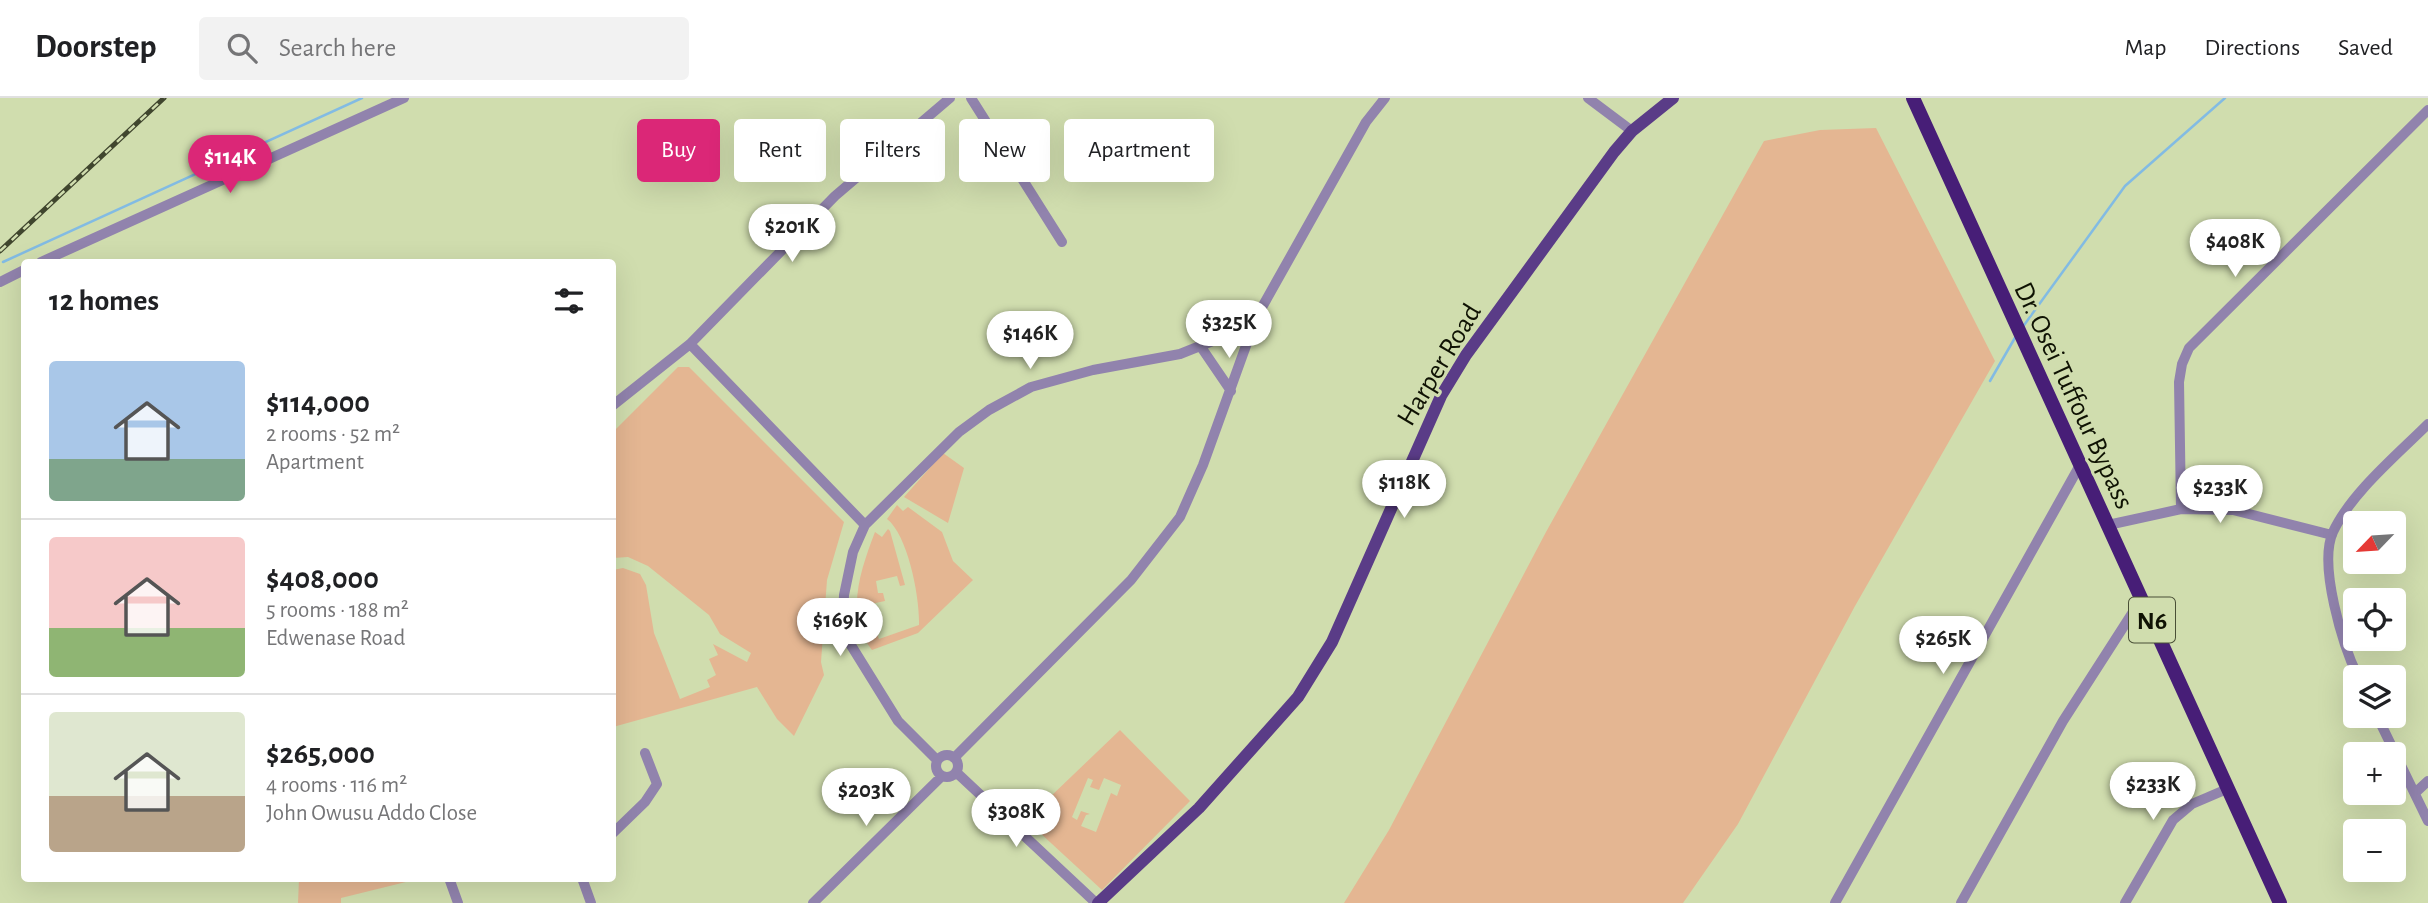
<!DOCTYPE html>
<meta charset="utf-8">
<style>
body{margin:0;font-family:"Alegreya Sans",sans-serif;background:#f2f2f2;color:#202124;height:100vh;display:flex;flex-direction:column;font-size:26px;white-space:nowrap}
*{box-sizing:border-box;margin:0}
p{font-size:23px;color:#757577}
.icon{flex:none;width:38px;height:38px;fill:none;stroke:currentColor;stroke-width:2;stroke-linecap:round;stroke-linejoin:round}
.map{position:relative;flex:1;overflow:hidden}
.drawer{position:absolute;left:21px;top:161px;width:595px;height:623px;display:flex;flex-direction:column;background:#fff;border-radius:7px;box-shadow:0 7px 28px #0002}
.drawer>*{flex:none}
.hud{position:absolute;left:637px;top:21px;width:665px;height:63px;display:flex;gap:14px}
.needle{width:46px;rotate:245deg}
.buttons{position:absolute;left:2343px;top:413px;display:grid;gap:14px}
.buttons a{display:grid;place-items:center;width:63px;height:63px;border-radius:7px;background:#fff;box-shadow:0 7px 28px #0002;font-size:35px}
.price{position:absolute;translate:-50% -60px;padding:0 16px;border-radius:24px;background:#fff;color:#222;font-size:23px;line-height:46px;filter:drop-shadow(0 2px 4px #0008)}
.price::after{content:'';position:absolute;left:50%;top:42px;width:21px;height:16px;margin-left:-10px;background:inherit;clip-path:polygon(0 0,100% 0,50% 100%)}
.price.active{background:#db2777;color:#fff}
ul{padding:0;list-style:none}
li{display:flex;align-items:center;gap:21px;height:175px;padding:0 28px}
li+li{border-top:2px solid #e0e0e0}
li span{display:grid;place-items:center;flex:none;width:196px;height:140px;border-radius:7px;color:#555}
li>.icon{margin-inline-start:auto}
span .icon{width:84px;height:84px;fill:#fffc;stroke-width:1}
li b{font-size:30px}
h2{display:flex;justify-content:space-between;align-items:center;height:84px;padding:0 28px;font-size:30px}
.tag{padding:0 24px;border-radius:7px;background:#fff;box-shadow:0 7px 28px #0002;font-size:24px;line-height:63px}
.tag.active{background:#db2777;color:#fff}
header{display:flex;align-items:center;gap:42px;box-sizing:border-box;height:98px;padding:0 35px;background:#fff;border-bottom:2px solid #e0e0e0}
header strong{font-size:33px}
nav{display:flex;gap:38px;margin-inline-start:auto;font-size:24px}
.search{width:490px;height:63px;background:#f2f2f2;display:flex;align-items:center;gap:18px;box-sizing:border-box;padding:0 24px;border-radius:7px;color:#757577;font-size:26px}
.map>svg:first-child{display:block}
.green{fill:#e4b692;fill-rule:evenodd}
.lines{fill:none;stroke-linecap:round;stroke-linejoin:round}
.stream{stroke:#82bbe3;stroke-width:2.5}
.minor{stroke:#9183ad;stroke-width:10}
.major{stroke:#5a3c87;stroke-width:12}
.highway{stroke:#471e77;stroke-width:14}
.rail-casing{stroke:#40462e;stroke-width:5}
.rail{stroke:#d0ddae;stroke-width:2.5;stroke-dasharray:8;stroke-linecap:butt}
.labels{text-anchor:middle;stroke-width:6;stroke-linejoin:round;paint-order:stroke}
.shield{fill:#d0ddae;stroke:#494f36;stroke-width:2}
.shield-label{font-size:26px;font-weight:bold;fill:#0f1203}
.street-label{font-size:28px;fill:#0f1203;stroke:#d0ddae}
</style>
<header>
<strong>Doorstep</strong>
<div class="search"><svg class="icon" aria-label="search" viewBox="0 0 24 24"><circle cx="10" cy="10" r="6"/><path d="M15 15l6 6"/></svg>Search here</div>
<nav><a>Map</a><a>Directions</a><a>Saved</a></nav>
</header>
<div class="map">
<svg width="2428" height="805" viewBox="0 0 2428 805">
<rect width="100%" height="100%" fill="#d0ddae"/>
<path class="green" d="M1876 30 1995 263 1855 508 1738 726 1683 805H1344L1389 732 1546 434 1764 43 1820 32Z
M678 269H689L844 424 827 482 821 564 824 577 794 638 777 621 757 589 613 629V472L623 470 640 476 646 487 654 535 680 601 710 589 707 582 716 577 709 561 718 557 713 546 747 564 751 555 720 536 709 517 648 468 628 459 613 460V334Z
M943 355 964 370 948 425 904 399Z
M897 407 903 413 908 409 942 434 953 463 973 482 918 535 872 552C844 517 861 471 875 434L882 439 888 431 890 433 905 487 900 488 897 478 876 483 878 495H883L885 503 866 507 871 531H875L879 541 919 527C920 500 908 437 887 421Z
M1120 632 1190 703 1102 792 1026 722ZM1088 680 1093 682 1090 689 1099 692 1104 680 1121 687 1117 698 1111 695 1096 734 1081 728 1086 717 1090 716 1081 713 1077 722 1072 719Z
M299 781V780L418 781 341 800V805H298Z"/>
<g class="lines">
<path class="stream" d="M3 164 362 0
M2022 230 2125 88 2225 0
M1990 283 2016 238"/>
<path class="minor" d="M971 0 1062 144
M1588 0 1632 33
M41 164 404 0
M0 184 24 172
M690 246 865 427
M1201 249 1231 293
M612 308 690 246 835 98 950 0
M2181 411 2179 284 2182 266 2189 250 2428 12
M2108 427 2181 411 2233 412 2332 437
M2358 579C2343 548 2318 467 2333 434 2351 395 2398 356 2428 326
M2377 618 2428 723
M936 668a11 11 0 1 1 22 0a11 11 0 1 1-22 0Z
M954 660 1131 482 1180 419 1203 367 1256 220 1366 24 1385 0
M937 662 898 623 849 544 843 519 844 497 853 454 865 427 959 334 989 312 1031 289 1093 272 1180 256 1220 240 1256 220
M956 674 1096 805
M2415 695 2428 683
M612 736 645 704 657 686 645 655
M449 780 458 805
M582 780 591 805
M813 805 942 678
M1835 805 2080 367
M1961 805 2063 623 2142 500
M2125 805 2173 722 2192 706 2227 691"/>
<path class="major" d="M1098 805 1199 710 1298 599 1332 544 1441 298 1466 257 1614 54 1632 33 1673 0"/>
<path class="highway" d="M1913 0 2280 805"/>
<defs>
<path id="rail" d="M0 153 164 0"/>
</defs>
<use href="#rail" class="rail-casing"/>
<use href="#rail" class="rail"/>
</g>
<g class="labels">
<rect class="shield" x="2129" y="499.5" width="46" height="45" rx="5"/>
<g class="shield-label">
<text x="2152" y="531">N6</text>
</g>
<g class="street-label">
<text transform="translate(1438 266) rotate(-59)" y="10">Harper Road</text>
<text transform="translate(2075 297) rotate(65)" y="10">Dr. Osei Tuffour Bypass</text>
</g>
</g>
</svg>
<div class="buttons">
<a><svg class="needle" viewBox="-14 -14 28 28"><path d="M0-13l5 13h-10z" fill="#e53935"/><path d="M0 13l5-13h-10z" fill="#757577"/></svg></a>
<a><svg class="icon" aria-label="locate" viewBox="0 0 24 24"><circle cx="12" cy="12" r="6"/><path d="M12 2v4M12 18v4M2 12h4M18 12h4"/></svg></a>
<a><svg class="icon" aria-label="layers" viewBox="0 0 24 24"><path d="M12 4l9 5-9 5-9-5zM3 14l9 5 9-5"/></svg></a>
<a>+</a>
<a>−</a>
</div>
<b class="price active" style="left:230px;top:97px">$114K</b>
<b class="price" style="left:792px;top:166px">$201K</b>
<b class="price" style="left:2235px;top:181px">$408K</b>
<b class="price" style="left:1229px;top:262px">$325K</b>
<b class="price" style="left:1030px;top:273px">$146K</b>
<b class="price" style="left:1404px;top:422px">$118K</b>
<b class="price" style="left:2220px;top:427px">$233K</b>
<b class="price" style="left:840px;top:560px">$169K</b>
<b class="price" style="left:1943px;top:578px">$265K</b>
<b class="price" style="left:2153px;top:724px">$233K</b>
<b class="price" style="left:866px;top:730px">$203K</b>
<b class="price" style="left:1016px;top:751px">$308K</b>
<div class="hud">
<a class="tag active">Buy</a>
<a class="tag">Rent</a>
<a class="tag">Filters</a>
<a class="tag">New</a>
<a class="tag">Apartment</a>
</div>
<section class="drawer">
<h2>12 homes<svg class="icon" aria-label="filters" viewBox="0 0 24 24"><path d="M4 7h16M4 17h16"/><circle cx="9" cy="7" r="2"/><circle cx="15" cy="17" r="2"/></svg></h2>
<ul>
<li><span style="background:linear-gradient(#a9c7e8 70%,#7fa58c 0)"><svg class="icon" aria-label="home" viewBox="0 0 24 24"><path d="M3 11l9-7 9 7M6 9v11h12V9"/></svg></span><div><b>$114,000</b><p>2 rooms · 52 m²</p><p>Apartment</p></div></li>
<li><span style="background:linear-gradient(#f6c9c9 65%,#8fb573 0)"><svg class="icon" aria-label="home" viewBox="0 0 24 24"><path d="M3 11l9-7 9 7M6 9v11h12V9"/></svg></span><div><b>$408,000</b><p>5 rooms · 188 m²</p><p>Edwenase Road</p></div></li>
<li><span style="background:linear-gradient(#dfe7d0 60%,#b9a48a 0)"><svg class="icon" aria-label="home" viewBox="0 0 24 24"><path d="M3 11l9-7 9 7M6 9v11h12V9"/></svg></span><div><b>$265,000</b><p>4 rooms · 116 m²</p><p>John Owusu Addo Close</p></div></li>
</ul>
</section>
</div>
